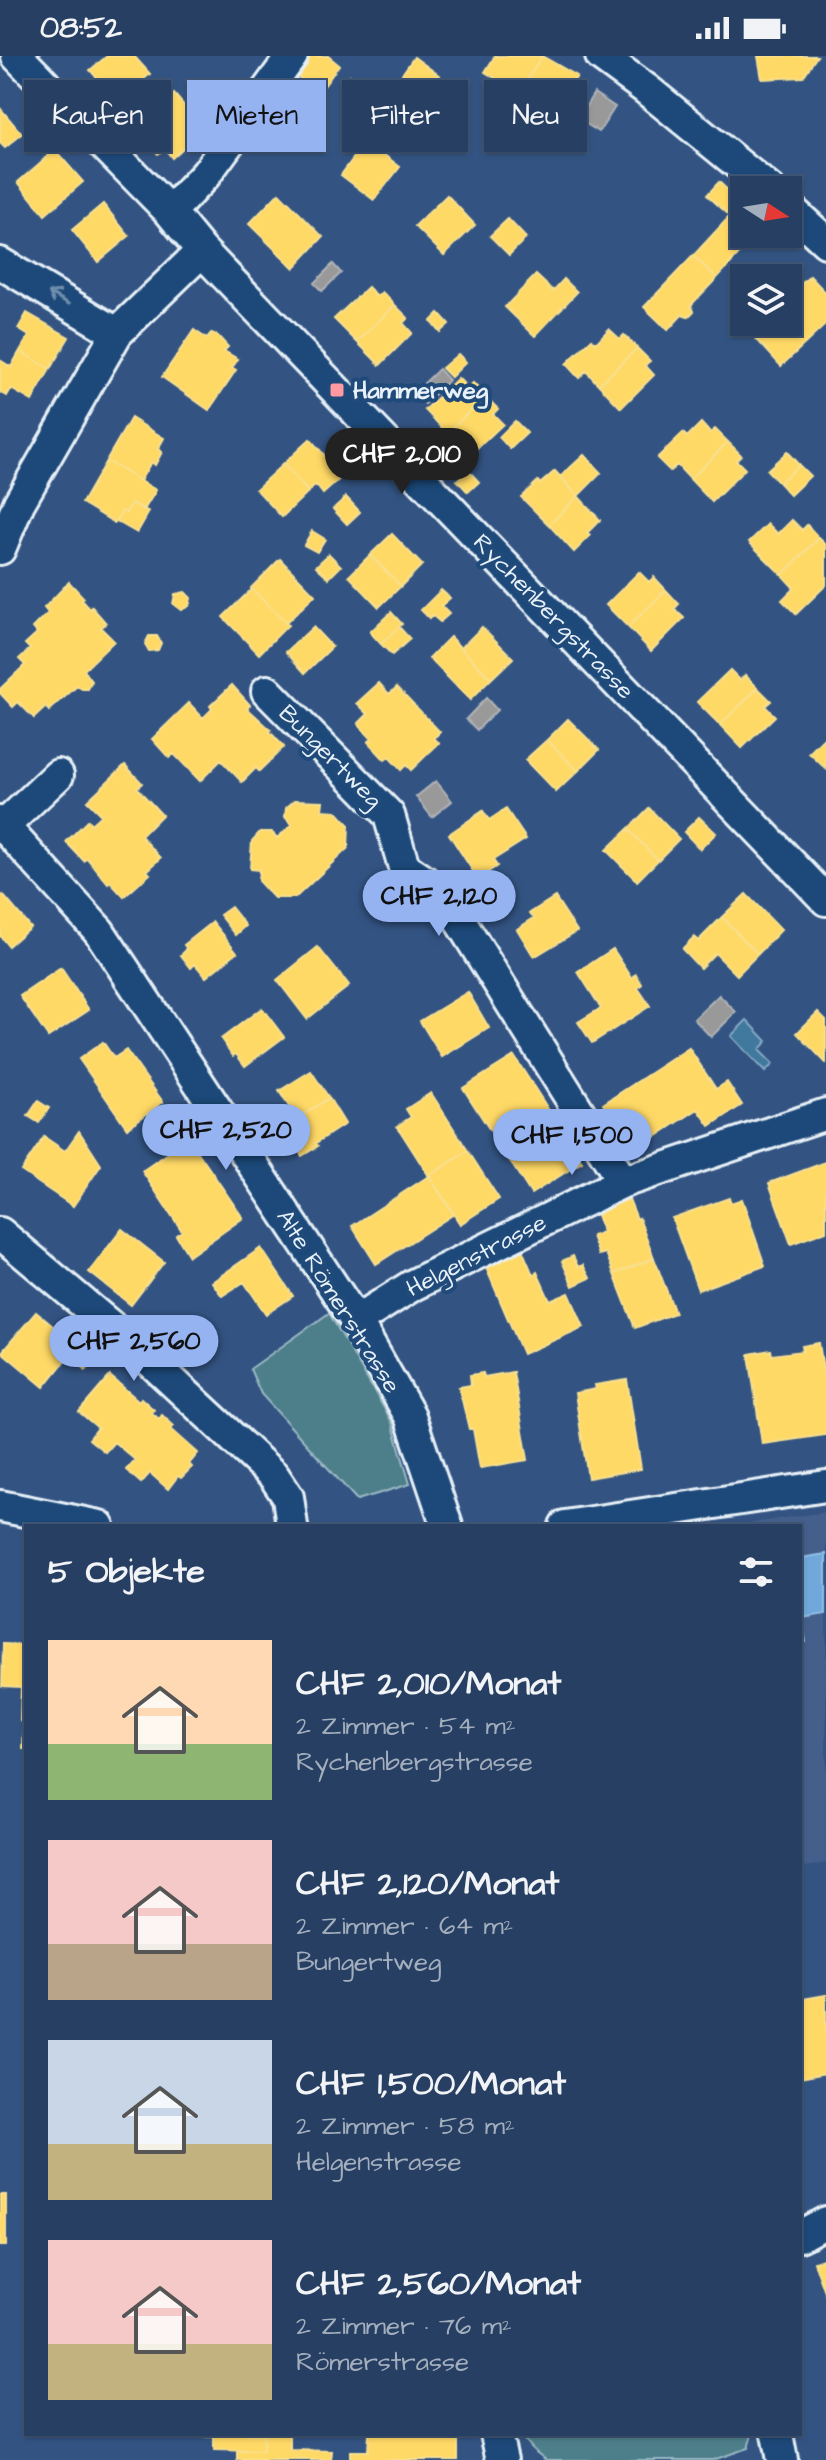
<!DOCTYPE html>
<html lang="de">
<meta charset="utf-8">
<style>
body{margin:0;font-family:"Architects Daughter",sans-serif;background:#2e4668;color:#f1f3f6;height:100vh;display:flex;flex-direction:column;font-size:30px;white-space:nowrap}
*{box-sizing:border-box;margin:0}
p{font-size:26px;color:#a4afbe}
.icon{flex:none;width:44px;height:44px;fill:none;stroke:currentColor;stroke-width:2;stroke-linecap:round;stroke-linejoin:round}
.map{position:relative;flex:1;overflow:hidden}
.sheet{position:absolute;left:24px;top:1468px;width:778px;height:912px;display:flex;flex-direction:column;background:#263f62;border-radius:0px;box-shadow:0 2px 6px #0004,0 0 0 2px #425877}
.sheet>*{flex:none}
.top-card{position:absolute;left:24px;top:24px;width:778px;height:72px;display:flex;gap:16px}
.needle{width:52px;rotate:102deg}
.fabs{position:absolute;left:730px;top:120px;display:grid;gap:16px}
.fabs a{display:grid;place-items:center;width:72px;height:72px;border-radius:0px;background:#263f62;box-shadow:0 2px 6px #0004,0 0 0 2px #425877;font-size:40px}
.price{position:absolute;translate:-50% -68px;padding:0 18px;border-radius:28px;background:#95b2f1;color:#111;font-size:26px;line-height:52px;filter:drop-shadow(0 2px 4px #0008)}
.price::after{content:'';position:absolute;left:50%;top:48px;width:24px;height:18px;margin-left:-12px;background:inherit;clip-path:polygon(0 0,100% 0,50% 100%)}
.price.on{background:#222;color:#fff}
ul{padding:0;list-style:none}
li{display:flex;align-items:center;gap:24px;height:200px;padding:0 24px}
li span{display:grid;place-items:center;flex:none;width:224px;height:160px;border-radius:0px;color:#555}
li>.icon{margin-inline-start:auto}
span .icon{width:96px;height:96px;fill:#fffc;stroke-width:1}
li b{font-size:34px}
h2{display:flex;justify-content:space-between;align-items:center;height:96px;padding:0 24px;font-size:34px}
.chip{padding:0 28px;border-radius:0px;background:#263f62;box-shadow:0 2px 6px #0004,0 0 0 2px #425877;font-size:28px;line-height:72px}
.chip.on{background:#95b2f1;color:#111}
.status{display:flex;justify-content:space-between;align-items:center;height:56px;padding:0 40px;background:#263f62;direction:ltr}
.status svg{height:22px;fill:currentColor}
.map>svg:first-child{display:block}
.built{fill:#455f8c}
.green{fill:#4d7f8b;stroke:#9ab8c2;stroke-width:2}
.water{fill:#41789e;stroke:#84a8c2;stroke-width:2}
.homes{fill:#ffd966;stroke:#f8e092;stroke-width:2}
.schools{fill:#6fa8dc;stroke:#93bee4;stroke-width:2}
.industry{fill:#999;stroke:#b1b3b6;stroke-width:2}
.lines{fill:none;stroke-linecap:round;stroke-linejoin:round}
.minor-casing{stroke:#e8f1f8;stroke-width:36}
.minor{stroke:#1f4a7a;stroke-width:30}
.oneway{stroke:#6f8dac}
.poi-dot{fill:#ff9aa2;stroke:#1f4a7a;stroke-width:3}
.labels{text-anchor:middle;stroke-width:8;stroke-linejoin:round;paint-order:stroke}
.poi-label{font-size:24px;font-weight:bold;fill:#e8f1f8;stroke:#1f4a7a;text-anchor:start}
.street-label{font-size:24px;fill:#e8f1f8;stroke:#1f4a7a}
</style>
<div class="status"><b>08:52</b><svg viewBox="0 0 49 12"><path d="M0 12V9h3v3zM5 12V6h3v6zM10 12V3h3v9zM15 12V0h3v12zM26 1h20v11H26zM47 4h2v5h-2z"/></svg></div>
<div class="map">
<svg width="826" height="2404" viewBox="0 0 826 2404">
<rect width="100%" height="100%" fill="#335483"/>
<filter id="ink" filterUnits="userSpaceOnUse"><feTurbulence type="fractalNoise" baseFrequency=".0125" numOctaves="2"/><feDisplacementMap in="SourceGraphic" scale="16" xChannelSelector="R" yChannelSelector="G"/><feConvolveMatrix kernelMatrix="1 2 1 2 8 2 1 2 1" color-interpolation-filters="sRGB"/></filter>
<g filter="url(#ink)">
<path class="built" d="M826 1456V1807L800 1812V1470H734Z"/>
<path class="green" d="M329 1257 392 1366 410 1428 357 1444 261 1338 250 1313Z
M519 2378H752L748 2392 713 2404H546L532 2393Z"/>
<path class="water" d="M747 964 767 985 759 994 773 1008 765 1016 731 980Z"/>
<path class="homes" d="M107 0H134L150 18 118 46 90 14Z
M307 0H328L339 9 319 37 294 18Z
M495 0H542L519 37 485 16Z
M542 0 577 20 552 59 519 37Z
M758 0H817L803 21 762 23Z
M414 1 440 20 415 55 389 37Z
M350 19 379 42 369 55 340 32Z
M174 38 204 73 172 102 165 93 158 98 144 82 151 76 142 66Z
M0 52 22 78 5 92 0 87Z
M366 85 400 111 374 144 341 119Z
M55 94 83 126 45 159 18 126Z
M719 126 744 149V178H758L717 222 693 200 730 160 707 139Z
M279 137 323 181 294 212 249 168Z
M447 139 475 169 444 199 415 170Z
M103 148 129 180 98 206 72 174Z
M508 163 526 182 509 199 490 180Z
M693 200 717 222 691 249 694 255 688 261 682 259 668 274 644 251Z
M536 219 553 235 564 223 577 236 535 280 505 251Z
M810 220 826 237V268L781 310 750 276 761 266H788V240Z
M368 231 377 241 382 236 395 249 357 286 334 263Z
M395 249 408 262 403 267 412 277 380 309 357 286Z
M27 257 69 281 50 313 20 295 29 280 18 273Z
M439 257 449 268 440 276 431 265Z
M609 273 620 283 624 279 637 292 599 329 586 315 579 322 566 308 592 283 596 287Z
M194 274 207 283 212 277 218 280 228 291 224 295 238 303 232 312 236 314 209 354 162 321Z
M637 292 650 305 645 309 654 319 621 352 599 329Z
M20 295 50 313 32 345 11 333 7 340 0 336V304L11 311Z
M458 298 466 306 451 321 442 312Z
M458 322 468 332 473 327 485 340 447 377 425 354Z
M485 340 498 353 493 358 503 368 469 400 447 377Z
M131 362 164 382 158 393 162 396 155 409 151 406 140 425 106 405Z
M515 365 527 377 510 393 499 381Z
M701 367 710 377 715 373 728 386 690 423 677 409 670 415 657 402 683 377 687 381Z
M310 383 343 420 323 438 316 429 308 436 283 408Z
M728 386 741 399 736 404 745 413 712 446 690 423Z
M787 396 799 409 779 427 767 414Z
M584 399 601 417 578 440 560 421Z
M106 405 156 434 144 454 132 447 126 457 122 455 115 467 82 447Z
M283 408 308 436 282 461 256 433Z
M799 409 810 420 790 439 779 427Z
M468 414 479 426 468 436 457 424Z
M555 415 578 440 549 469 521 441 538 425 540 428Z
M578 440 600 464 587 477 590 480 574 496 549 469Z
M346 441 360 456 347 468 333 453Z
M132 447 149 456 137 477 116 465 122 455 126 457Z
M792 464 802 474 807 469 819 482 782 519 749 486 768 468 778 478Z
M312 475 325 483 317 496 304 489Z
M392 478 422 509 401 530 370 499Z
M819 482 826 489V529L796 558 782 544 794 532 782 519Z
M329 498 341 510 329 522 316 510Z
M370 499 401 530 379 551 349 520Z
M280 503 315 539 286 567 251 532Z
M639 516 649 526 654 521 666 534 628 571 606 549Z
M69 526 84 542 82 544 90 553 92 551 106 567 101 572 114 585 84 614 92 625 88 633H82L77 630 49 655 46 651 34 662 18 646 13 651 0 637V633L25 609 19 603 30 593 25 588 37 577 33 572 48 557 44 552Z
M252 533 288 569 259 598 223 561Z
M441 534 450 542 441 550 449 558 440 566 432 559 429 562 421 554Z
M666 534 679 548 674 553 684 562 651 595 628 571Z
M185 536 191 542 189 550 181 554 173 548 175 538Z
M391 556 402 568 381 588 370 576Z
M313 571 332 591 305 617 286 596Z
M399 571 410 583 392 599 381 588Z
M482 571 513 602 491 623 461 592Z
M149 580H157L161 587 158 594 149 595 145 588Z
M450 581 491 623 470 644 429 602Z
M730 614 740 624 745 619 758 632 720 669 697 646Z
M379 627 389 638 397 631 440 676 434 682 439 687 411 714 406 709 401 714 389 701 385 704 368 686 372 683 358 668 368 658 357 647Z
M232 629 250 649 247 652 271 674 270 676 284 691 259 715 256 712 242 726 221 704 200 725 174 698 169 702 152 683 189 647 203 662 212 653 210 650Z
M758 632 771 645 765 650 775 660 742 692 720 669Z
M568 663 599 694 578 715 547 684Z
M826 680V713L809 697Z
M547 684 578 715 556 736 525 704Z
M125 709 142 727 137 732 162 759 141 780 161 802 147 815 150 818 124 841 110 826 108 828 87 802 84 805 66 786 88 764 91 768 101 759 87 745Z
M295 744 323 745 322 754 336 755 349 769 348 792 295 842H274L258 825 259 814 250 813 252 785 260 776H272L277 782 292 769 285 761 286 752Z
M649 752 679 783 658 804 628 773Z
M506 753 526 783 493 804 497 810 478 823 449 778 483 755 489 764Z
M699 761 716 777 700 793 684 776Z
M628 773 658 804 637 825 606 794Z
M746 838 781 874 758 898 722 861Z
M3 839 30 871 8 890 0 880V842Z
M555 841 577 875 534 901 517 873 534 862 530 857Z
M231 851 246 870 236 879 220 859Z
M722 861 758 898 737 919 715 897 700 912 682 893 694 881 698 885Z
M213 866 237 896 206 921 195 908 191 912 181 899 187 893 184 889Z
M318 891 349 930 307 963 277 924Z
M613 893 632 922 636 918 642 928 638 932 650 950 592 987 578 966 601 952 578 916Z
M61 912 89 954 48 981 20 940Z
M468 936 489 972 442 1001 420 965Z
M262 952 284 981 245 1010 236 998 233 1000 221 983Z
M818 956 826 964V1007L797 977Z
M103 986 114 1002 126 994 163 1046 127 1072 79 1003Z
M689 992 716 1033 727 1026 742 1049 710 1070 698 1053 634 1095 603 1048Z
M514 1000 582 1106 531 1138 463 1032Z
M311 1015 329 1042 297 1063 279 1035Z
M431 1037 468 1095 429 1120 397 1070 411 1061 406 1053Z
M329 1042 345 1068 316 1087 318 1090 302 1100 283 1072Z
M38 1045 49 1052 39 1067 28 1060Z
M79 1075 101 1109 73 1150 21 1115 44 1081 65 1095Z
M189 1083 243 1162 189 1200 176 1179 182 1175 142 1115Z
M468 1095 499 1143 460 1168 429 1120Z
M826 1106V1175L791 1188 769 1127Z
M429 1120 454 1158 376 1208 352 1170Z
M729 1142 731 1147 742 1143 765 1210 698 1234 672 1162Z
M629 1143 637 1163 639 1162 654 1202 614 1218 606 1197 599 1199 592 1180 603 1176 596 1156Z
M122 1173 164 1206 131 1249 89 1216Z
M521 1191 533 1219 537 1216 550 1245 569 1237 584 1271 523 1298 484 1207Z
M261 1192 293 1240 266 1258 244 1226 222 1240 212 1226Z
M573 1200 578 1211 583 1209 590 1222 573 1230 562 1205Z
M654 1202 675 1257 635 1272 614 1218Z
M36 1256 77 1290 44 1331 2 1296Z
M819 1287 826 1332V1379L762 1388 749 1298 771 1294 772 1299 803 1295 802 1290Z
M92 1289 101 1296 86 1314 77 1306Z
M513 1316 528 1404 480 1412 473 1373H469L459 1331 471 1329 470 1319 483 1317 484 1321Z
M110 1320 139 1345 141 1342 154 1354 152 1357 159 1363 162 1359 174 1370 171 1373 198 1397 189 1408 192 1411 181 1422 178 1420 168 1433 150 1417 141 1427 126 1414 135 1404 114 1386 105 1396 89 1383 98 1372 79 1356Z
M627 1324 641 1413 588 1422 575 1337 596 1333 595 1329Z
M3 1588 26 1589V1693H23L24 1666 20 1665 21 1631 2 1630Z
M800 1933 803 1943 826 1939V2017L800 2022Z
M0 2139H6V2190H0Z
M826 2202V2239L814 2206Z
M206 2378H263V2395L214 2394V2381H206Z
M263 2378H290V2394L332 2395 331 2404H237V2395H263Z
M369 2378H450V2384H458V2404H350V2395H368Z"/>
<path class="schools" d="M826 1498V1558L802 1562 806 1586 800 1587V1502Z"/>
<path class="industry" d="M594 37 615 51 599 76 578 63Z
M333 208 341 217 322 235 314 227Z
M439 313 449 324 425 348 414 337Z
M486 642 497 654 477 674 466 663Z
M436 725 452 745 432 761 416 741Z
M719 939 736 956 711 981 694 963Z"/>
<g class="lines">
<defs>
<path id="minor" d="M17 0 170 156 202 195 826 844
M601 0 646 33 770 134
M788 151 826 186
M170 156 206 118 292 0
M0 207 117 277
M0 493 19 447 117 277 202 195
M267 635 389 759 404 811 443 838 623 1126
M0 766 99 875 356 1265 410 1360 447 1470
M4 770 58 719
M0 1177 133 1289 274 1420 288 1441 292 1470
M356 1265 413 1229 623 1126 826 1058
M0 1450 99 1470
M565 1470 826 1430
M800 2180 826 2166
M496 2378 502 2404
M777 2378 782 2404"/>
</defs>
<use href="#minor" class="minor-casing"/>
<use href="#minor" class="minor"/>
</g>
<defs><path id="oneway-shaft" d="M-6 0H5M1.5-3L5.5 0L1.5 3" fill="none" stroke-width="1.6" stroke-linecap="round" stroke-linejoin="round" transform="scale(2)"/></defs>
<use class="oneway" href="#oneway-shaft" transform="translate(59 242) rotate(-149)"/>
</g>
<rect class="poi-dot" x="329" y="326" width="16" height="16" rx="4"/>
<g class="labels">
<g class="poi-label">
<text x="353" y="342">Hammerweg</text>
</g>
<g class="street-label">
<text transform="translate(554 560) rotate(46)" y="8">Rychenbergstrasse</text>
<text transform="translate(331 700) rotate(45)" y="8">Bungertweg</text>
<text transform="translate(476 1199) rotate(-27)" y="8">Helgenstrasse</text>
<text transform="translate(339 1245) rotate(58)" y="8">Alte Römerstrasse</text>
</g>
</g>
</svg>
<div class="fabs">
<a><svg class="needle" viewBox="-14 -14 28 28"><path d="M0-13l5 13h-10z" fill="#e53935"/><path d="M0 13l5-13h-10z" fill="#a4afbe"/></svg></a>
<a><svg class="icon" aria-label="layers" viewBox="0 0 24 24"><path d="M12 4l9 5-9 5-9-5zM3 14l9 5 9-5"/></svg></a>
</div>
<b class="price on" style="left:402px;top:440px">CHF 2,010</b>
<b class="price" style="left:439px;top:882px">CHF 2,120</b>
<b class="price" style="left:226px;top:1116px">CHF 2,520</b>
<b class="price" style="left:572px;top:1121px">CHF 1,500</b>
<b class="price" style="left:134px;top:1327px">CHF 2,560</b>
<div class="top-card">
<a class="chip">Kaufen</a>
<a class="chip on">Mieten</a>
<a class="chip">Filter</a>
<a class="chip">Neu</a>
</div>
<section class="sheet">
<h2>5 Objekte<svg class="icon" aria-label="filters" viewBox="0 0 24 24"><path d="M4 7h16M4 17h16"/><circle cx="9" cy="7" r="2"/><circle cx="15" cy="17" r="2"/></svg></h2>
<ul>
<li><span style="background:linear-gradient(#ffd9b3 65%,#8fb573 0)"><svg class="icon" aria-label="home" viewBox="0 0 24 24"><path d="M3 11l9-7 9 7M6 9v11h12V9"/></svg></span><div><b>CHF 2,010/Monat</b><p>2 Zimmer · 54 m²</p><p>Rychenbergstrasse</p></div></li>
<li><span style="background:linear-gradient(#f6c9c9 65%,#b9a48a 0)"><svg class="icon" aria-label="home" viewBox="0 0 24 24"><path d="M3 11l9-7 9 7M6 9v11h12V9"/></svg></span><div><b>CHF 2,120/Monat</b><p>2 Zimmer · 64 m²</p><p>Bungertweg</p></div></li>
<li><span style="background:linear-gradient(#c9d6e8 65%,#c2b280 0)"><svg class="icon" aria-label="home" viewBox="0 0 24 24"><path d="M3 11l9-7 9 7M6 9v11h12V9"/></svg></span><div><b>CHF 1,500/Monat</b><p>2 Zimmer · 58 m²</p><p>Helgenstrasse</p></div></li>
<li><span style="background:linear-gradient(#f6c9c9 65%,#c2b280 0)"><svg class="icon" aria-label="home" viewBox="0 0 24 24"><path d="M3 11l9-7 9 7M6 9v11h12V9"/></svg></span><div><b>CHF 2,560/Monat</b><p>2 Zimmer · 76 m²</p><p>Römerstrasse</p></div></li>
</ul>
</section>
</div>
